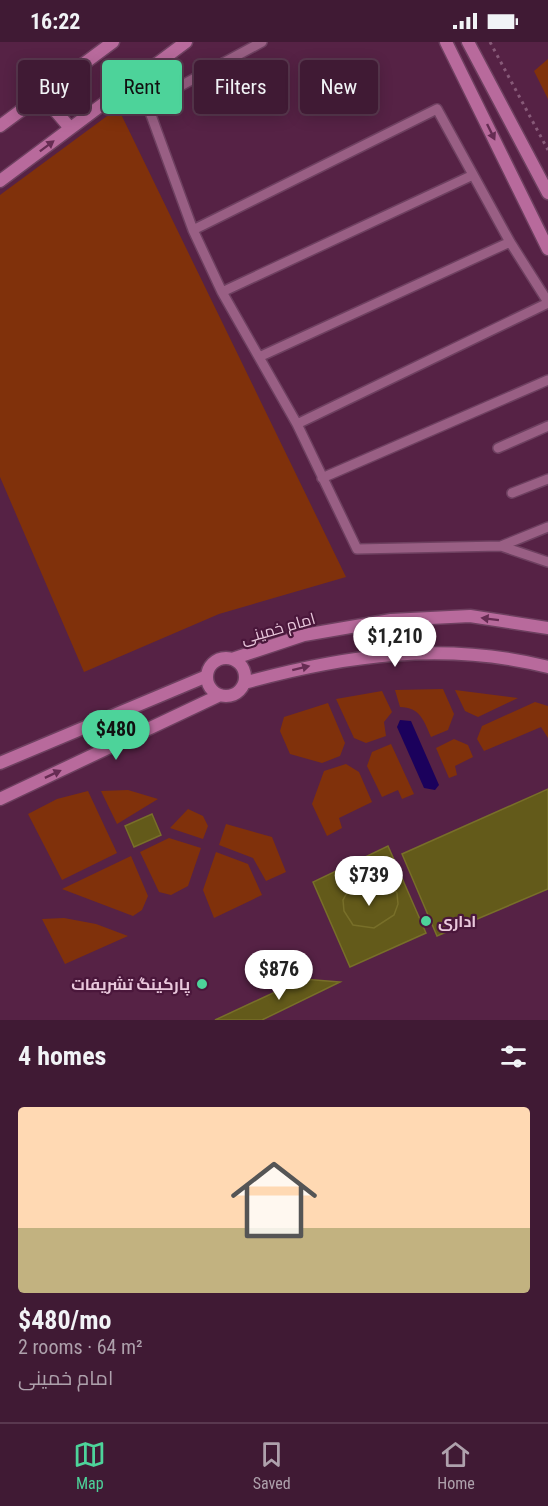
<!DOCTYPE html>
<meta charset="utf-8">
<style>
body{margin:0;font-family:"Roboto Condensed",Cairo,sans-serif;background:#4b2740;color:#f1f3f6;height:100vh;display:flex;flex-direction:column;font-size:22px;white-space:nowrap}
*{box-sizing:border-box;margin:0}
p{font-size:20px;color:#aea1ac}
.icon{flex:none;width:33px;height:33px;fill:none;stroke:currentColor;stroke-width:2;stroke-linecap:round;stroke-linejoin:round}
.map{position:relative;height:978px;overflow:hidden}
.drawer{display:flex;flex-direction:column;background:#401a34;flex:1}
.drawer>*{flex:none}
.guide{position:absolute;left:18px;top:18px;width:513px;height:54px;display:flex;gap:12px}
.price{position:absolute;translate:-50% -51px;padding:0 14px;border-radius:21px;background:#fff;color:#222;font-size:20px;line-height:39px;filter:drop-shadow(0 2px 3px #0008)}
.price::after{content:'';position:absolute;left:50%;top:36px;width:18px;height:14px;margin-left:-9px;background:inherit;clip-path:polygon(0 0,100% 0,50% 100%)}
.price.active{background:#4dd39a;color:#111}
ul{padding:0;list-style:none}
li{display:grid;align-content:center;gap:12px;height:318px;padding:0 18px}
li+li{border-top:2px solid #59384f}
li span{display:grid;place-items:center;height:186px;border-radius:6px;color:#555}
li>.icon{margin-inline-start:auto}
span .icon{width:108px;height:108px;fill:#fffc;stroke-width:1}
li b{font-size:26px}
h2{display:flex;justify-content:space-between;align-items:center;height:72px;padding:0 18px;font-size:26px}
.tag{padding:0 21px;border-radius:6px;background:#401a34;box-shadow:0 3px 15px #0003,0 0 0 2px #59384f;font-size:21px;line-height:54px}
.tag.active{background:#4dd39a;color:#111}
.status{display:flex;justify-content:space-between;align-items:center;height:42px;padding:0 30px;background:#401a34;direction:ltr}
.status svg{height:16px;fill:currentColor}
.menu{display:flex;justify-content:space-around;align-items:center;height:84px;border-top:2px solid #59384f;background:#401a34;font-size:16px;color:#aea1ac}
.menu a{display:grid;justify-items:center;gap:3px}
.menu .active{color:#4dd39a}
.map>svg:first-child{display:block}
.green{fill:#80310b}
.water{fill:#1b015c}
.building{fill:#635a1a;stroke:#786f29;stroke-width:1.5}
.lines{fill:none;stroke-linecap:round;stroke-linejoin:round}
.lane-casing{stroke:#6e4060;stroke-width:12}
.secondary-casing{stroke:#6e4060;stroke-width:15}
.path{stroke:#875a78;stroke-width:3;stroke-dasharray:3 4.5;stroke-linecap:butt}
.lane{stroke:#995f84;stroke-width:9}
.secondary{stroke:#b86a9c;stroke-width:12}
.oneway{fill:#662c53}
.poi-dot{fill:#4dd39a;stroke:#4a173b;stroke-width:2}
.labels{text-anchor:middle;stroke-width:4.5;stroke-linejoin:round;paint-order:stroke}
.street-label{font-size:16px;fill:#e9c8dc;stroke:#4a173b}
.poi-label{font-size:16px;font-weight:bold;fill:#e9c8dc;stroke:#4a173b;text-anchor:start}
</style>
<div class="status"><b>16:22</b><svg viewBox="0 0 49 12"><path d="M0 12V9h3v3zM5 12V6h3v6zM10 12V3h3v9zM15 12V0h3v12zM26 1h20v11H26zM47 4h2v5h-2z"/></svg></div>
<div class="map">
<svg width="548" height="978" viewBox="0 0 548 978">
<rect width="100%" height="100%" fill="#562245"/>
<path class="green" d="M548 17V57L534 29Z
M118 66 346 535 219 572 84 630 0 435V153Z
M443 647 454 672 448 688 431 695C424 679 420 665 400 665L395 648Z
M455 648 518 656 478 675 465 669Z
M382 649 392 670 384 680 386 694 366 701 354 696 336 657Z
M535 660 548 664V696L541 685 484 709 477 697 482 684Z
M328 661 345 701 340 714 322 721 290 712 280 689 284 675Z
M454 697 468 703 473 715 455 724 457 733 449 736 436 706Z
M391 702 414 752 402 757 398 748 382 755 367 724 372 710Z
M346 722 359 730 372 760 339 776 342 786 327 794 312 762 324 729Z
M128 748 158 757 117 782 101 749Z
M88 749 117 811 62 838 28 772 57 757Z
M188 767 203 774 208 784 203 797 170 786Z
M226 782 272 795 286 830 266 839 253 816 219 803Z
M169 796 201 806 188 844 171 853 159 850 140 810Z
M216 810 248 822 262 853 214 876 203 848Z
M131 814 148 854 142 868 133 874 62 847Z
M64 876 96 882 128 894 65 922 42 877Z"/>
<path class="water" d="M400 678 411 679 439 743 435 748 424 746 397 685Z"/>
<path class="building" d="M548 747V847L437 894 402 812Z
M152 772 161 793 134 805 125 784Z
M388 804 426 891 350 925 313 840Z
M376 836 390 843 397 851 398 862 394 873 374 886 353 883 344 869 343 858 349 847Z
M303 937 340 940 262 978H215Z"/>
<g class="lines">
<defs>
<path id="lane" d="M262 0 147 62 193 188 222 250 297 382 357 507 501 504 548 520
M193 188 437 67 510 200 548 260
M222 250 473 133
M259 315 510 200
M297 382 548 261
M498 406 548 384
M322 436 548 338
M512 451 548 437
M501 504 548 485"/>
<path id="secondary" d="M446 0 548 207
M468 0 548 151
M42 53 70 86
M0 84 113 0
M0 139 186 0
M207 635a19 19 0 1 1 38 0a19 19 0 1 1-38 0Z
M232 617 304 593 391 578 470 574 548 586
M244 641C345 613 445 599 548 625
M0 721 207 634
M0 757 220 653"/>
</defs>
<use href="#lane" class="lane-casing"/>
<use href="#secondary" class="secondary-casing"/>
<path class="path" d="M490 0 548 108"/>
<use href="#lane" class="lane"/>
<use href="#secondary" class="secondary"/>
</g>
<defs><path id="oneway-solid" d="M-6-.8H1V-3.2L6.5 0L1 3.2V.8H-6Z" transform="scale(1.5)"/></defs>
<g class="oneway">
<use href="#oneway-solid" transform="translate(491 90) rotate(64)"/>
<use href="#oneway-solid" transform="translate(47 104) rotate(-37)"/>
<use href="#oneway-solid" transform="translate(490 577) rotate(-173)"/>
<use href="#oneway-solid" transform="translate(301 626) rotate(-14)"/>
<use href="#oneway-solid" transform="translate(53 732) rotate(-25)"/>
</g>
<g class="poi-dot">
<circle cx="426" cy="879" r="6"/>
<circle cx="202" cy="942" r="6"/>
</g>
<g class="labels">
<g class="street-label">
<text transform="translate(278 586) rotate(-16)" y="6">امام خمینی</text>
</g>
<g class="poi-label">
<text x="438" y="885">اداری</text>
<text x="190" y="948" text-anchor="end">پارکینگ تشریفات</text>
</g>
</g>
</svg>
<b class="price" style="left:395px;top:626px">$1,210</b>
<b class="price active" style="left:116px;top:719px">$480</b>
<b class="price" style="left:369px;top:865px">$739</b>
<b class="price" style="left:279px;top:959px">$876</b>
<div class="guide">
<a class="tag">Buy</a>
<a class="tag active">Rent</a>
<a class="tag">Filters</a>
<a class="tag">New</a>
</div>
</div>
<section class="drawer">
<h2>4 homes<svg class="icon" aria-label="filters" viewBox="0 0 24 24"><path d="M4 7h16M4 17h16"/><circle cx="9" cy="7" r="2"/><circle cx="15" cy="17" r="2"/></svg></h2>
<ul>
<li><span style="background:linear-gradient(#ffd9b3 65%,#c2b280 0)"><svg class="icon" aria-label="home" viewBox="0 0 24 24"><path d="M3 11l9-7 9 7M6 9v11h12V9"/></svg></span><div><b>$480/mo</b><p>2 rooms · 64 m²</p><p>امام خمینی</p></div></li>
</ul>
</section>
<nav class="menu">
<a class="active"><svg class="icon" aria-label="map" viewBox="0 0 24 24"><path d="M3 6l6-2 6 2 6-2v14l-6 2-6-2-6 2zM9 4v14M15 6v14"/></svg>Map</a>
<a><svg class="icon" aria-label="saved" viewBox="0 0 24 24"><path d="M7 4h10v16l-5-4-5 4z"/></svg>Saved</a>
<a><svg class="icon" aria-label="home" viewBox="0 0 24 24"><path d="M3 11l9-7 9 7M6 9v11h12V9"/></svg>Home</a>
</nav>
